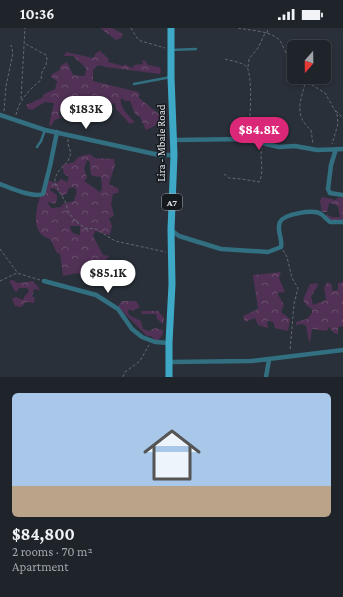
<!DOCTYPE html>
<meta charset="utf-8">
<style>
body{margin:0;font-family:"Crimson Pro",serif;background:#2c3037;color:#f1f3f6;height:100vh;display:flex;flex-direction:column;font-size:15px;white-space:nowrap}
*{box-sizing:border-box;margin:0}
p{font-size:13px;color:#a1a4a9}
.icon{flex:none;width:22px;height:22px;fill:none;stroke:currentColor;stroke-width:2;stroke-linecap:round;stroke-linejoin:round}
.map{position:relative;height:349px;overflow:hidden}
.drawer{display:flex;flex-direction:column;background:#1f242b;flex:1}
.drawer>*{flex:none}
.needle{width:26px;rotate:200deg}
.fabs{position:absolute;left:287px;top:12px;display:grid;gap:8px}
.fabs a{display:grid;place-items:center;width:44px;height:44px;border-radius:6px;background:#1f242b;box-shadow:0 2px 6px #0003,0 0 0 1px #3c4147;font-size:20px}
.price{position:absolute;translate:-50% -34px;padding:0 9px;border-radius:14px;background:#fff;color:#222;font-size:13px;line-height:26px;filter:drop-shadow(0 1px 2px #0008)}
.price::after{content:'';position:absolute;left:50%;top:24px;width:12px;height:9px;margin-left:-6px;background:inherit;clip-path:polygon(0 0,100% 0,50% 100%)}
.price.selected{background:#db2777;color:#fff}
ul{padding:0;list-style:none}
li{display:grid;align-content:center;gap:8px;height:212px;padding:0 12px}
li span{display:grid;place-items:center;height:124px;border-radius:6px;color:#555}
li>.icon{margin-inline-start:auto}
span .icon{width:72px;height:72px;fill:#fffc;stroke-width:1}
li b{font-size:17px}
.status{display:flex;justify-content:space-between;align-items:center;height:28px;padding:0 20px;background:#1f242b;direction:ltr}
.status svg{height:11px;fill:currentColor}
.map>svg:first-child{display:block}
.forest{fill:url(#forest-crowns);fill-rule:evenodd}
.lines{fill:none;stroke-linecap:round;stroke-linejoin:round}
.path{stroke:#636971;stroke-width:1;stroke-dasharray:3 2;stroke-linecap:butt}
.service{stroke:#316f81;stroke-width:2.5}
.minor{stroke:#316f81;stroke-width:4.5}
.primary{stroke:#3ea9c7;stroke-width:7}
.labels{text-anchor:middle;stroke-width:3;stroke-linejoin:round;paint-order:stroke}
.shield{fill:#15181c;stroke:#a4a8ae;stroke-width:1}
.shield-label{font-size:10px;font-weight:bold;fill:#e1e6ec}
.street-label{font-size:11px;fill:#e1e6ec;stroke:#15181c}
</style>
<div class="status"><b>10:36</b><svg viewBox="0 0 49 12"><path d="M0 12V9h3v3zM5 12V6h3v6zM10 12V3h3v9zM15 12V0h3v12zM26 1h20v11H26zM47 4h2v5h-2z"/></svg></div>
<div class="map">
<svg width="343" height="349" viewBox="0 0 343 349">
<defs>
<pattern id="forest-crowns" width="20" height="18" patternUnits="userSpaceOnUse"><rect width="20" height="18" fill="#513156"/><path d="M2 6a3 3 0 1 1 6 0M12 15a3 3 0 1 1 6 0" fill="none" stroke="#6a4f6e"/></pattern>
</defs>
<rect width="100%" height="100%" fill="#293039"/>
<path class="forest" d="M100 0H112L123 6 121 10 116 12Z
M100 23 109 31 108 34 123 38 125 36 128 38 133 40 134 37 143 36 142 33 145 32 148 37 159 39 161 42 160 46 106 39 98 37 93 42V53L138 64 140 67 138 69 160 87 159 96 146 102 140 89 135 86 130 73H126L121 70C119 79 129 88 135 94L130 96 116 81 115 75 112 76 107 80 93 70 84 73 76 70 64 73 62 81 59 83V87L62 89 55 92 51 98 49 97 54 75 45 74 32 82 28 81 26 77 42 70 44 66 55 61 57 53 51 49 52 46 60 42V38L67 34 73 47 85 48 86 40 73 28H64L66 24 93 30 97 24Z
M90 126 95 130 114 131 115 137 109 156 119 161 118 165 113 166 111 176 114 188 109 190 112 198 110 207 95 203 93 208 103 227 109 228 99 240 90 235 86 248 77 245 63 248 60 226 57 225 50 211C25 204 40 170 45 152L57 155 61 151 67 154 69 149 64 146 62 137 74 134 78 129ZM87 132 90 134V142L92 148 101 149 102 161 100 164 84 153 87 150 84 141ZM74 159 77 163 74 173 63 176 61 179 51 180 47 174 55 176 57 172V167L50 162 51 160 56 161 62 168 67 165 69 160ZM70 198H80V207C74 206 71 205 70 198Z
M322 169 336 172 337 170 343 169V192L330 193 325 188 327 186 331 189H340L338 178 330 175 329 176 327 184H322L320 173Z
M281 244 279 250 285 264 277 265 284 277 281 284 290 291 288 303 275 300 273 294 267 293 268 300 258 297 255 290 245 294 243 288 258 281 253 247Z
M13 252 17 255 33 253 35 256 37 257 40 262 34 261 32 268 35 270 34 275 26 274 21 279 15 278 12 271 16 269 23 272 24 269 29 263 27 260H19L17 264 15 263 9 253Z
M328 254 332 257V263L338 262V255L343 254V298L338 299V306H335L329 299 327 303 312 301 310 314 309 313 306 298 303 296 296 297V294L307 291 312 285V281L307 278 303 272 310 256 317 255 318 258 311 268 313 277 326 272 324 259Z
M122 273H136L140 279 132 283 129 281 128 283 129 287 141 293 143 301 149 303 155 300 163 302V306L158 313 155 312 151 308H147L125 286 118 278Z
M141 283H158L164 290 163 296 157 291 156 286H142Z"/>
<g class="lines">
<path class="path" d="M131 0 137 10 141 13 165 20
M238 0C251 3 275 2 282 16 286 24 287 32 294 38
M267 5 268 0
M225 31C231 33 241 34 246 38 253 44 251 97 247 107
M248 39 249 31 258 20 265 5
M305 49 312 57 325 65 337 86 338 96 332 116
M306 51C302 71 292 86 311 102L313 116
M21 71 25 0
M4 83 6 58 13 25 11 17
M336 83 343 90
M16 87C19 72 29 62 41 52L42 44 46 37 47 31 46 27 24 15
M68 111V116L71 125 68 133 58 144 55 150V156L66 175 68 183 75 193 85 200 96 201 115 213 166 224
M224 146 229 150 242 151 259 154C265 143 259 132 262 120
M0 221 17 244
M283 222 287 229 292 250 298 260 294 276 290 323
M0 253 17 245 40 252
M123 349 125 344 140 333 149 317"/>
<path class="service" d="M171 22 196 21
M134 56 171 49
M37 119 41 113 45 102"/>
<path class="minor" d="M0 87 45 102 159 127H174
M174 112 245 111 279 119 295 118 317 122 343 121
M336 121 331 137 328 161 330 165 343 167
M0 156C10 160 33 170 43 166L50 138 57 104
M171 202 179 208 221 221 268 224 281 219C283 211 276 202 280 194 284 186 313 181 321 186 324 188 327 192 330 194H343
M44 253 96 267 118 281 132 301 142 309 155 314 169 315
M169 334 251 333 343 322
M266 349 269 332"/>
<path class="primary" d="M169 349V315L172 256 171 202 174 127 171 49V0"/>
</g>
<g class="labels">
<rect class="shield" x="162" y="166" width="20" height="16" rx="3"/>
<g class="shield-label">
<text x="172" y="178">A7</text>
</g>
<g class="street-label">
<text transform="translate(161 115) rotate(-90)" y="4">Lira - Mbale Road</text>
</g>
</g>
</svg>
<div class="fabs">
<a><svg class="needle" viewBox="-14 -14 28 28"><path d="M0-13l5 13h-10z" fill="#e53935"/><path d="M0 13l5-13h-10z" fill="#a1a4a9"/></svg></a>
</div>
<b class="price" style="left:86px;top:102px">$183K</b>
<b class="price selected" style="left:259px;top:123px">$84.8K</b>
<b class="price" style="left:108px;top:266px">$85.1K</b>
</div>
<section class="drawer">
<ul>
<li><span style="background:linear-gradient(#a9c7e8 75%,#b9a48a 0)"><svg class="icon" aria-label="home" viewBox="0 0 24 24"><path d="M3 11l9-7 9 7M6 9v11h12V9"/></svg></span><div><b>$84,800</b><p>2 rooms · 70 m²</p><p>Apartment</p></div></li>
</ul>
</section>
